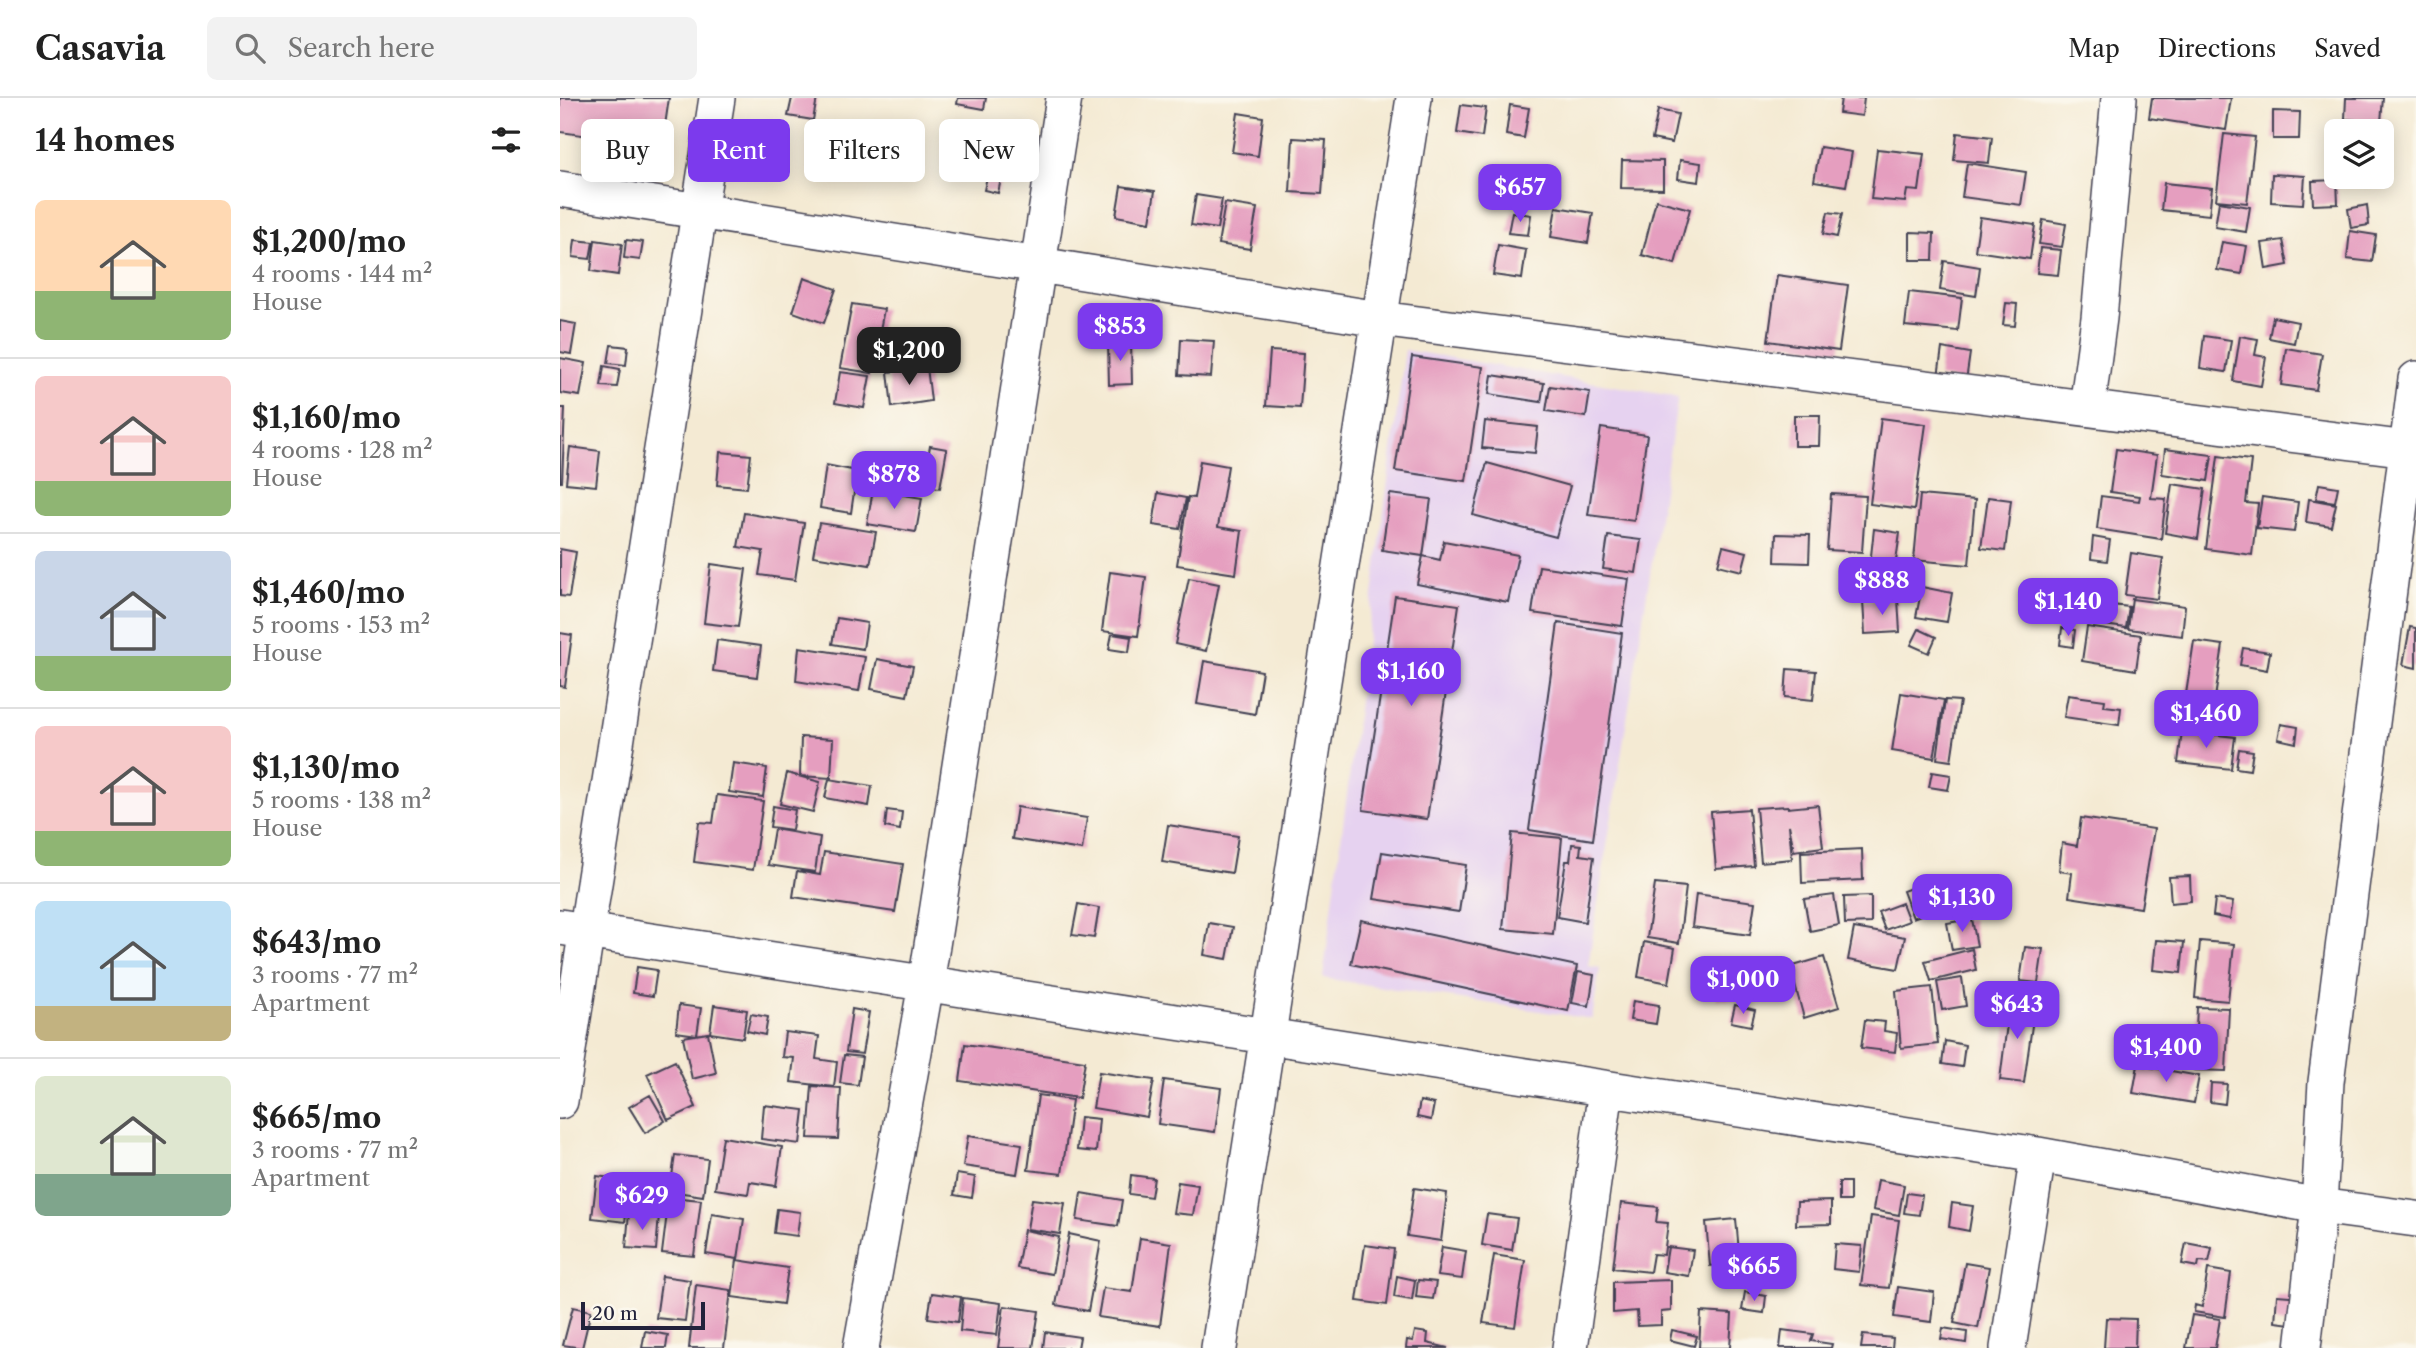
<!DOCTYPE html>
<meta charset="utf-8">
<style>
body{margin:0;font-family:"Libre Caslon Text",serif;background:#f2f2f2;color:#222;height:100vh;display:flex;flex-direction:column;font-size:26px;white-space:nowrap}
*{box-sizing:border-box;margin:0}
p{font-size:23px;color:#767676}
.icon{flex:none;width:38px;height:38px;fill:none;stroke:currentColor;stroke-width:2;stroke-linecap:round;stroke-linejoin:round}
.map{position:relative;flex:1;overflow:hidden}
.sheet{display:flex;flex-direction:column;background:#fff;width:560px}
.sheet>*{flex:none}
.hud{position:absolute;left:21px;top:21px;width:665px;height:63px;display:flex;gap:14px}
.controls{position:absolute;left:1764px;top:21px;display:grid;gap:14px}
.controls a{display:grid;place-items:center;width:70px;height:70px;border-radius:10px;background:#fff;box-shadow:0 4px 18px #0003;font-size:35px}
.scale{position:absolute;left:21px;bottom:18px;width:124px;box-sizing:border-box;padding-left:7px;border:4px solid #22223b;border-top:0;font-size:19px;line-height:24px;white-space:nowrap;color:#22223b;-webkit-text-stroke:5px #fbf7ec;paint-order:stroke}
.price{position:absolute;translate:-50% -60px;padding:0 16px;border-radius:14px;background:#7c3aed;color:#fff;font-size:23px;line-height:46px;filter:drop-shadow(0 2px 4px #0008)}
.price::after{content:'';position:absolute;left:50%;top:42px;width:21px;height:16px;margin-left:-10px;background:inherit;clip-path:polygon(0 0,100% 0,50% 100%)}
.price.active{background:#222;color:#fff}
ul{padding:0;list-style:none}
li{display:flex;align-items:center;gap:21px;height:175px;padding:0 35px}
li+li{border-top:2px solid #e0e0e0}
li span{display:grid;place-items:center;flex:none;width:196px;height:140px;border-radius:10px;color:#555}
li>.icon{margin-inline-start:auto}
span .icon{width:84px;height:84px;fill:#fffc;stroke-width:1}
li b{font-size:30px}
h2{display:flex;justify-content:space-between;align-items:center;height:84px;padding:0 35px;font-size:30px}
.tag{padding:0 24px;border-radius:10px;background:#fff;box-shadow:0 4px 18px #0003;font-size:24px;line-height:63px}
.tag.active{background:#7c3aed;color:#fff}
header{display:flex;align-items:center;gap:42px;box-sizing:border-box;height:98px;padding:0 35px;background:#fff;border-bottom:2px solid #e0e0e0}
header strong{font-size:33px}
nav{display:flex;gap:38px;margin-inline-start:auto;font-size:24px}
.search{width:490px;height:63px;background:#f2f2f2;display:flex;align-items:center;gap:18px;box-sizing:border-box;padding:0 24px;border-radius:10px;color:#767676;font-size:26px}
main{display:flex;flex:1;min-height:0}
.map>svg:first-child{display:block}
.built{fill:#e6d2f0}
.building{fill:#e59ebf}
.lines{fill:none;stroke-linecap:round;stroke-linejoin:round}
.street-casing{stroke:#424052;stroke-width:38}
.street{stroke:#fff;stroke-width:35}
</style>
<header>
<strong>Casavia</strong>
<div class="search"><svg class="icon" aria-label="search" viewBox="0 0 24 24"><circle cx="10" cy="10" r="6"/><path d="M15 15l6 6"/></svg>Search here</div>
<nav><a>Map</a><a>Directions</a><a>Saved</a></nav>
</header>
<main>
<section class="sheet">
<h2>14 homes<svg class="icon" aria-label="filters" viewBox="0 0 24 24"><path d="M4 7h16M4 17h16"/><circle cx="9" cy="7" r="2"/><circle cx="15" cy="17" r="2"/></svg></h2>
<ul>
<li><span style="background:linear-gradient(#ffd9b3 65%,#8fb573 0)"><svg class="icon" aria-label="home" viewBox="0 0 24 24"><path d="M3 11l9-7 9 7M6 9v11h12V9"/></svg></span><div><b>$1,200/mo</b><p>4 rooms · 144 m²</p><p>House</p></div></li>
<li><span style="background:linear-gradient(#f6c9c9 75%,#8fb573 0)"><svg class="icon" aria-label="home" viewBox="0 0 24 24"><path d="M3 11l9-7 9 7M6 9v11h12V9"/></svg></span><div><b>$1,160/mo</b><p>4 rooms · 128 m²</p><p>House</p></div></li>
<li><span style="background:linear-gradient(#c9d6e8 75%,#8fb573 0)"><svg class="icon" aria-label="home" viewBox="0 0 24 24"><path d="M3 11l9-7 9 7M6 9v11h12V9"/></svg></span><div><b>$1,460/mo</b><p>5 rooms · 153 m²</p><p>House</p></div></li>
<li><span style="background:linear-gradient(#f6c9c9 75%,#8fb573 0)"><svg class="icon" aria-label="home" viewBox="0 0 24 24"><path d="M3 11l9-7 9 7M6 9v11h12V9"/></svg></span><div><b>$1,130/mo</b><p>5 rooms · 138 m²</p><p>House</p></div></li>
<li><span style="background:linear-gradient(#bfe0f5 75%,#c2b280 0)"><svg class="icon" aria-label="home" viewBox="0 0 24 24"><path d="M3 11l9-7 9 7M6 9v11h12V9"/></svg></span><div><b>$643/mo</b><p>3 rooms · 77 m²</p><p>Apartment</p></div></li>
<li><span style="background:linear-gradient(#dfe7d0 70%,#7fa58c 0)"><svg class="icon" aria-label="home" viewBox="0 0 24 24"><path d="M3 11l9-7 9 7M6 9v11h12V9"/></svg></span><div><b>$665/mo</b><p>3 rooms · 77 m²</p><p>Apartment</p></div></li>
</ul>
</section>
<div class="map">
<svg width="1856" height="1250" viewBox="0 0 1856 1250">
<rect width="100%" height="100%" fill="#fbf7ec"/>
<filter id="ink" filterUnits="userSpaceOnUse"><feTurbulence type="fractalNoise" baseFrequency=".0143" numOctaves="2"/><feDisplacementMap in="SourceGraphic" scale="14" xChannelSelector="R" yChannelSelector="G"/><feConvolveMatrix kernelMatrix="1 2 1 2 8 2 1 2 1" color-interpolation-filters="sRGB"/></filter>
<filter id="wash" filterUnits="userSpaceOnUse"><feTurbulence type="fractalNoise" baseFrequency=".00686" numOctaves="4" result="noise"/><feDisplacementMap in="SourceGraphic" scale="28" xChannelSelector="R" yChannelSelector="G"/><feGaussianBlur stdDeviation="1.57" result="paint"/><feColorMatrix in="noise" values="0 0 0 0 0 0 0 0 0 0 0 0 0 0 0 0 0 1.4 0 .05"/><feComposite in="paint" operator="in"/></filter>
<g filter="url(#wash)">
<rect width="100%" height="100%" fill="#f4ead3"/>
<path class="built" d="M845 252 1118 299 1028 868 1040 870 1032 921 763 880Z"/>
<g id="blocks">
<path class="building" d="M0 0H109L102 48 0 34Z
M232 0H257L253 22 228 18Z
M398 0H426L424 11 397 6Z
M1281 0H1304L1302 18 1279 15Z
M1592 0H1671L1666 32 1589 20Z
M1786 0H1823L1821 24 1785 21Z
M901 7 926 10 922 39 897 35Z
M950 7 969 10 964 40 946 37Z
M1098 12 1118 16 1112 45 1092 41Z
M1713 13 1740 14 1739 41H1713Z
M678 15 703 19 698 58 672 54Z
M199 30 228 35 223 60 195 55Z
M1397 35 1432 39 1429 65 1394 62Z
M269 36 282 38 280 52 267 49Z
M1664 36 1695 39 1687 105 1656 102Z
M733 40 766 42 762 96 730 94Z
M1260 49 1292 54 1286 88 1254 83Z
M1317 51 1364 56 1359 93 1347 92 1345 104 1311 101Z
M1062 62 1103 63V91L1061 90Z
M1120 62 1141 65 1139 84 1118 81Z
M1407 65 1466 74 1461 107 1402 99Z
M1712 76 1745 78 1743 106 1711 104Z
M427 79 441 81 438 95 424 92Z
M1777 82 1778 106 1753 107 1752 83Z
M1604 85 1652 90 1649 117 1601 112Z
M561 88 595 93 590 124 556 118Z
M636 97 662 101 657 131 631 127Z
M1096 102 1130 111 1115 166 1082 157Z
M1659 104 1690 109 1686 134 1655 129Z
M665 105 697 110 690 151 658 146Z
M1807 107 1809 127 1791 130 1788 111Z
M996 109 1033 115 1028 145 991 139Z
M952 114 971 117 968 137 948 135Z
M1268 114 1282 116 1277 139 1263 136Z
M1420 119 1475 127 1470 161 1415 153Z
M1483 122 1506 126 1502 149 1479 146Z
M1790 133 1816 137 1812 164 1787 161Z
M1350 134 1374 135 1373 162H1350Z
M15 142 33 144 30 161 13 159Z
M35 142 62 146 58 177 31 173Z
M66 142 83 144 80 162 64 160Z
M1723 142 1728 167 1706 171 1702 145Z
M1662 144 1687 148 1682 176 1657 172Z
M938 147 966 152 962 181 933 177Z
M1480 150 1501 152 1498 177 1477 175Z
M1384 163 1420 169 1416 198 1380 192Z
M1217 177 1288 187 1279 253 1208 243Z
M244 180 276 191 264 225 233 214Z
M1349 194 1402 200 1398 233 1345 228Z
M1446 205 1457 206 1455 228 1443 227Z
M292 206 324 211 312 275 280 270Z
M1713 219 1738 224 1734 245 1709 240Z
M0 223 16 226 11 256 0 254Z
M1644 238 1671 242 1666 274 1640 270Z
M1680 238 1698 241 1695 257 1706 259 1701 288 1673 283Z
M621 241 654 243 651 279 619 277Z
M548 244H571L572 286 549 287Z
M51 247 68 249 66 267 48 265Z
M1382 250 1410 255 1406 283 1378 279Z
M1726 250 1762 256 1756 292 1721 287Z
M710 253 744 255 740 310 706 308Z
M852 259 923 269 906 383 835 373Z
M0 260 26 265 20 298 0 295Z
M44 268 60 271 57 289 41 288Z
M367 269 371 303 332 309 328 274Z
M280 274 310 278 304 310 275 305Z
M932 277 984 285 981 304 929 296Z
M990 288 1030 294 1026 319 986 313Z
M0 310H5L2 384H0Z
M1234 317H1260L1259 348H1234Z
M1321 320 1366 326 1354 412 1310 406Z
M925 323 978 329 975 355 922 350Z
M1041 330 1087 337 1074 423 1028 417Z
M370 348 387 351 380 390 363 388Z
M10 349 40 353 36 388 6 385Z
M1556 351 1597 357 1591 400 1606 401 1601 441 1537 431 1541 398 1579 403 1580 398 1550 394Z
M1605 351 1652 357 1648 383 1602 376Z
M160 354 191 357 187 390 157 387Z
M1658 358 1691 362 1686 405 1698 406 1692 457 1646 451Z
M640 363 668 368 658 429 682 433 676 476 617 467 628 399 634 400Z
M927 365 1010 388 996 439 913 417Z
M266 367 297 373 291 415 260 410Z
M1612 386 1645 391 1638 441 1605 435Z
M1759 386 1778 389 1775 404 1756 401Z
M313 392 362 400 356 434 307 426Z
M598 395 626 400 620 431 593 427Z
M830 396 871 401 863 458 822 452Z
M1271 396 1306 398 1302 454 1267 452Z
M1360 397 1415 402 1409 467 1354 462Z
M1428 399 1451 402 1445 453 1421 450Z
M1702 399 1738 404 1734 434 1697 430Z
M1749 401 1776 406 1771 428 1746 424Z
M184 415 244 425 235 482 199 477 203 453 178 449Z
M259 425 316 434 310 467 253 458Z
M1314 431 1340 435 1336 463 1361 466 1357 490 1308 485Z
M1216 436 1250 437 1249 465 1215 464Z
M1048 438 1081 442 1076 475 1043 471Z
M1533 439 1550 442 1547 463 1531 461Z
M884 443 958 457 948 504 857 486 863 458 880 462Z
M1163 448 1187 454 1182 473 1158 467Z
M0 451 16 454 9 499 0 498Z
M1571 455 1603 460 1597 501 1565 497Z
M151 466 186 471 178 529 144 525Z
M979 468 1069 481 1062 528 972 515Z
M550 474 586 479 578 538 542 533Z
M629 480 659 486 646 553 615 546Z
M1362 489 1392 495 1387 524 1356 519Z
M835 498 899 507 867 721 803 712Z
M1338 501 1340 534 1305 536 1303 503Z
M1505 501 1523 503 1519 524 1502 521Z
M1572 501 1625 508 1622 538 1568 531Z
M1525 504 1569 509 1566 530 1522 524Z
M277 520 307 525 303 551 272 546Z
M998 525 1062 535 1033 742 969 732Z
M1527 529 1581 537 1576 572 1522 563Z
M1850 529 1856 530V570L1843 567Z
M1502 530 1515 532 1513 549 1500 547Z
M1359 531 1376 539 1369 555 1351 547Z
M0 535 12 537 5 589 0 588Z
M552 536 571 539 569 554 549 551Z
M157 542 201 548 197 579 153 573Z
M1634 543 1663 547 1655 600 1626 596Z
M239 549 305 559 299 593 236 583Z
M1683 550 1710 554 1707 572 1680 567Z
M317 561 353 568 347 598 311 591Z
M644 563 702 573 695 616 637 606Z
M1227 571 1256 573 1253 602 1225 599Z
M1341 595 1384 602 1374 660 1332 653Z
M1508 597 1545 602 1544 608 1561 610 1559 627 1504 619Z
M1385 602 1400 603 1391 663 1377 661Z
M1627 602 1675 609 1672 632 1623 625Z
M1721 626 1738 629 1736 645 1718 641Z
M1622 633 1675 639 1671 671 1618 665Z
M241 639 273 641 271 680 240 678Z
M1679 651 1693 653 1690 672 1676 670Z
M173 665 207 670 203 699 169 694Z
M1372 674 1391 677 1388 692 1369 689Z
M227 675 260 684 253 714 220 706Z
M269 681 312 688 309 708 265 700Z
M157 697 203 703 193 772 134 764 139 724 153 725Z
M1258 707 1263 749 1234 753 1229 727 1232 761 1201 764 1196 710 1228 708V710Z
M213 708 235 712 232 732 210 729Z
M457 709 527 720 522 752 452 741Z
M1189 711 1194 768 1156 771 1151 714Z
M327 712 342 714 340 732 325 729Z
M1521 720 1594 731 1581 810 1509 799 1512 775 1499 773 1502 745 1517 748Z
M608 727 678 738 672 775 602 764Z
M214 731 260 739 255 774 208 767Z
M952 735 1002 740 993 836 943 831Z
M1012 746 1021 747 1020 757 1034 759 1025 824 997 819 1006 763H1010Z
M1302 751 1303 782 1242 785 1241 754Z
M264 754 343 766 335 814 233 799 237 773 260 777Z
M822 754 906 767 899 814 814 801Z
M1630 778 1631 803 1611 805 1609 779Z
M1374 781 1385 808 1353 820 1343 793Z
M1095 786 1126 789 1119 845 1087 840Z
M1136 796 1195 804 1190 837 1132 829Z
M1274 797 1279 827 1250 833 1244 801Z
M1311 798V825L1285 826 1284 799Z
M1655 801 1673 804 1670 821 1653 818Z
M1342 805 1349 823 1325 832 1318 814Z
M518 806 539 810 534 840 512 837Z
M1412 821 1417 848 1392 852 1387 825Z
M801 822 1017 868 1008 913 791 866Z
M649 825 673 829 667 861 644 857Z
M1294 830 1345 839 1338 871 1288 862Z
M1596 842 1624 844 1621 875 1593 872Z
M1640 843 1674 846 1668 903 1635 900Z
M1084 844 1115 850 1109 885 1078 879Z
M1465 849 1483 851 1478 885 1460 883Z
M1412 851 1416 872 1371 883 1365 863Z
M1264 859 1279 909 1244 920 1230 869Z
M1158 864 1189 865 1188 902 1157 901Z
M77 869 97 872 93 898 73 895Z
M1018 874 1034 877 1029 908 1012 905Z
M1402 880 1406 908 1382 912 1377 884Z
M1372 889 1378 946 1341 950 1336 893Z
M1450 902 1475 906 1464 985 1440 982Z
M1073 903 1099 907 1096 926 1070 922Z
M119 907 141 910 137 937 116 934Z
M154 907 187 912 183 940 150 935Z
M1175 907 1195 912 1191 928 1171 924Z
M1637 909 1669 910 1666 973 1634 972Z
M292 911 309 914 302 956 286 954Z
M191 916 208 919 205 937 187 933Z
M1305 922 1325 924 1324 933 1337 935 1335 954 1301 950Z
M225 934 259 938 256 961 277 964 274 989 231 984 234 960 222 959Z
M148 935 156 975 132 981 123 939Z
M1385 943 1405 947 1402 969 1382 966Z
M405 946 525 963 519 1000 400 983Z
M284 957 302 959 298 987 280 985Z
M115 963 136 1009 108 1022 87 976Z
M1578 967 1639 978 1634 1005 1573 995Z
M539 974 594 982 587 1019 533 1010Z
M604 982 661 990 655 1034 598 1026Z
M1651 985 1667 986 1665 1006 1650 1004Z
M252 988 281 990 278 1041 248 1040Z
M90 997 105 1023 85 1035 69 1009Z
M478 997 512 1002 502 1076 468 1072Z
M860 1003 874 1006 871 1022 857 1019Z
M204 1007 244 1012 240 1046 201 1041Z
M520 1019 539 1021 536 1054 517 1052Z
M408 1038 462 1046 457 1076 403 1068Z
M163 1039 222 1049 216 1088 190 1084 188 1096 155 1091Z
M115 1057 148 1061 143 1098 110 1093Z
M397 1076 415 1079 412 1100 394 1097Z
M571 1077 594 1080 591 1099 569 1096Z
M37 1078 71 1083 65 1124 32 1120Z
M1318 1082 1344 1087 1339 1117 1313 1112Z
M618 1084 638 1087 633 1117 613 1115Z
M1279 1084H1290V1103H1279Z
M854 1090 887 1095 881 1143 847 1138Z
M521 1095 562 1102 558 1128 517 1122Z
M1347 1095 1362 1097 1359 1117 1344 1115Z
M109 1099 141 1102 134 1158 102 1155Z
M472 1101 505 1105 500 1136 467 1131Z
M1271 1103V1126L1236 1127 1237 1104Z
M1061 1105 1098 1109 1096 1124 1108 1125 1104 1157 1093 1156 1090 1174 1053 1170Z
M1392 1105 1413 1108 1409 1133 1389 1129Z
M217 1111 240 1114 237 1138 214 1135Z
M69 1115 99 1117 96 1152 66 1150Z
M152 1116 184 1121 178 1161 146 1156Z
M927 1116 957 1120 952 1152 922 1147Z
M1311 1118 1339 1122 1329 1190 1301 1187Z
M1176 1121 1180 1165 1150 1168 1146 1124Z
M464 1132 499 1139 492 1176 457 1170Z
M509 1136 541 1143 528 1213 496 1207Z
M580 1140 611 1145 600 1228 538 1219 543 1190 572 1194Z
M1626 1145 1652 1150 1649 1164 1639 1163 1638 1169 1622 1166Z
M1275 1146 1302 1148 1299 1174 1273 1171Z
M805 1147 834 1151 827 1207 797 1203Z
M882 1149 906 1153 902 1181 877 1178Z
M1108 1149 1133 1152 1129 1178 1104 1174Z
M934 1157 965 1162 955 1229 923 1225Z
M177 1162 228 1170 223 1206 172 1199Z
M1405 1165 1429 1169 1418 1230 1394 1225Z
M1648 1171 1671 1175 1665 1219 1634 1214 1635 1207 1642 1209Z
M102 1178 130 1182 125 1223 96 1220Z
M837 1178 855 1182 852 1202 834 1199Z
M858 1182 876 1184 873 1201 856 1199Z
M1111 1182V1213L1101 1214V1227L1078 1228 1077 1213 1053 1215V1184Z
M136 1187 171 1192 164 1250H129Z
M1338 1189 1374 1194 1371 1224 1334 1219Z
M1185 1194 1206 1198 1204 1215 1182 1212Z
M372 1195 401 1199 398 1224 368 1220Z
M1717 1197 1741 1199 1738 1227 1715 1224Z
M403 1200 441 1205 437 1237 400 1233Z
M444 1208 479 1213 473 1250H438Z
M13 1209 31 1213 22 1250 3 1247Z
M1141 1214 1172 1216 1170 1250H1139Z
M1632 1217 1660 1221 1655 1250H1626Z
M1546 1220 1576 1221 1575 1250H1544Z
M1383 1230 1407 1234 1406 1245 1381 1241Z
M1112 1232 1137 1238 1134 1248 1110 1242Z
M1222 1232 1253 1236 1251 1243 1272 1246 1271 1250H1220Z
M85 1233 108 1237 106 1250H82Z
M855 1233 868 1235 867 1245 888 1250H846L847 1242 853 1243Z
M485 1234 520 1239 518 1250H483Z
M1303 1237 1333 1240 1332 1250H1301Z"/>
</g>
</g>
<g filter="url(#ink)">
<use href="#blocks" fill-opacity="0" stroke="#424052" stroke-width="2"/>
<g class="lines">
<defs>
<path id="street" d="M0 91 819 221 1856 352
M1527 310 1539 220 1559 0
M0 829 1478 1057 1759 1108 1856 1121
M0 1003 157 0
M301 1250 366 886 504 0
M659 1250 854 0
M1010 1250 1046 991
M1448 1250 1478 1057
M1743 1250 1759 1108 1766 984 1856 281"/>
</defs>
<use href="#street" class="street-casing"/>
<use href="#street" class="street"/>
</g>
</g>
</svg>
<div class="controls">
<a><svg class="icon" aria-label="layers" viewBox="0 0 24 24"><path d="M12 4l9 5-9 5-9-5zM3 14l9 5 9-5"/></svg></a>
</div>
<div class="scale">20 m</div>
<b class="price" style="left:960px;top:126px">$657</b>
<b class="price" style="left:560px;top:265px">$853</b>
<b class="price active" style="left:349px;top:289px">$1,200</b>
<b class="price" style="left:334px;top:413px">$878</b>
<b class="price" style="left:1322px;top:519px">$888</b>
<b class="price" style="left:1508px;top:540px">$1,140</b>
<b class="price" style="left:851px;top:610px">$1,160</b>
<b class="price" style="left:1646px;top:652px">$1,460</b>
<b class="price" style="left:1402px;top:836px">$1,130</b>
<b class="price" style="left:1183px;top:918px">$1,000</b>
<b class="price" style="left:1457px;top:943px">$643</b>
<b class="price" style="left:1606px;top:986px">$1,400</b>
<b class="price" style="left:82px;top:1134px">$629</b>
<b class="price" style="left:1194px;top:1205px">$665</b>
<div class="hud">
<a class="tag">Buy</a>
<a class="tag active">Rent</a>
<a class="tag">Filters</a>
<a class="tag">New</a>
</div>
</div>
</main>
